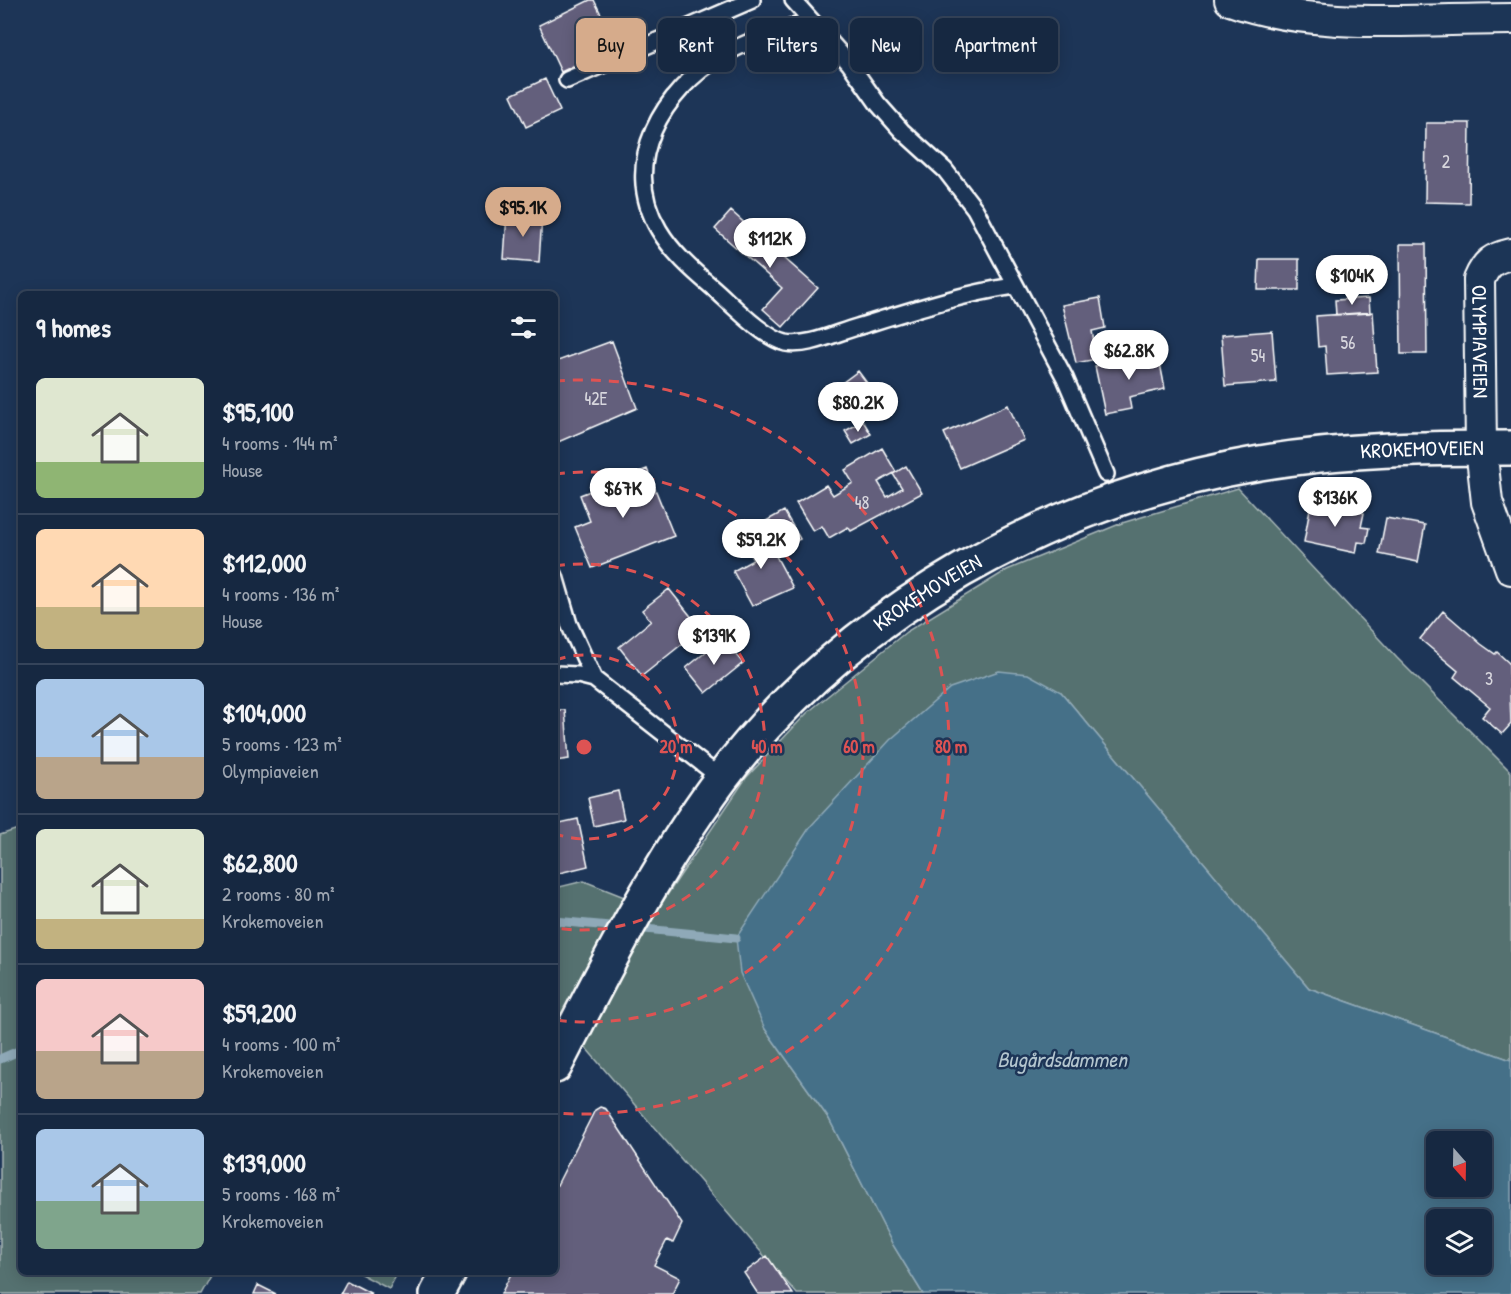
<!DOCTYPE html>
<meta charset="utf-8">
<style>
body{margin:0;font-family:"Patrick Hand",sans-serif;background:#1f3048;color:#f1f3f6;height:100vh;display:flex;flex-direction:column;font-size:22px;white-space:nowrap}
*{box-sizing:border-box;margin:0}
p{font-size:20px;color:#9ea6b1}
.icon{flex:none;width:33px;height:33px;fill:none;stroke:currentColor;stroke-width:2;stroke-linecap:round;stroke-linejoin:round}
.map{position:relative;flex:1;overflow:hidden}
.details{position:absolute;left:18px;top:291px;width:540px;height:984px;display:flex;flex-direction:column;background:#162841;border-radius:9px;box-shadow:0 3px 15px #0003,0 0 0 2px #35445a}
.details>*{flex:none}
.top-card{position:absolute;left:576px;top:18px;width:570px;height:54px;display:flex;gap:12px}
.needle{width:39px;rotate:160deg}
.tools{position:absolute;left:1426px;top:1131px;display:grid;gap:12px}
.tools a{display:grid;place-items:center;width:66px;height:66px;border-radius:9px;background:#162841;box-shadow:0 3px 15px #0003,0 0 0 2px #35445a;font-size:30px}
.price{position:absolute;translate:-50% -51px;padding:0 14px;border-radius:21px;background:#fff;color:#222;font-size:20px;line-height:39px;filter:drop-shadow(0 2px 3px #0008)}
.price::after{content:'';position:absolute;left:50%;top:36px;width:18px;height:14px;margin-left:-9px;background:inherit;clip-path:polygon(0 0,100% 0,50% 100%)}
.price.selected{background:#d6ab8b;color:#111}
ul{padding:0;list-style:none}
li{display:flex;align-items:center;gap:18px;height:150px;padding:0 18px}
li+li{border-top:2px solid #35445a}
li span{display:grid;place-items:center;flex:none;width:168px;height:120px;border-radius:9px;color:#555}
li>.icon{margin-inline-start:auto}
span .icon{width:72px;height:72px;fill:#fffc;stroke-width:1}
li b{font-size:26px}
h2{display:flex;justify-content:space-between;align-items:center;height:72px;padding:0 18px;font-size:26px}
.pill{padding:0 21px;border-radius:9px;background:#162841;box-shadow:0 3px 15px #0003,0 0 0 2px #35445a;font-size:21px;line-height:54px}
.pill.selected{background:#d6ab8b;color:#111}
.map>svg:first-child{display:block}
.green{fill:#547170;stroke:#aab8b8;stroke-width:1.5}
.water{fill:#447088;stroke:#8fa9b8;stroke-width:1.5;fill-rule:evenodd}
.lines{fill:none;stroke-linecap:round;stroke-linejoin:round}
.stream{stroke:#8fa9b8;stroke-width:9}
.building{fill:#635f7c;stroke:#fff;stroke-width:1.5}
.lane-casing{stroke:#fff;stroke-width:20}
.street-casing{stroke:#fff;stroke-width:34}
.secondary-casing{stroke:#fff;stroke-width:38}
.lane{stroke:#1d3557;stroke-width:15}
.street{stroke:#1d3557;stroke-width:30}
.secondary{stroke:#1d3557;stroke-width:33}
.ring{fill:none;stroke:#de5353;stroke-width:3;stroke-dasharray:10 8}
.labels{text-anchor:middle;stroke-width:5;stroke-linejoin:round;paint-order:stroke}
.number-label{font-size:18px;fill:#d8d7de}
.street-label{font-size:21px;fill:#fff;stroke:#1d3557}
.water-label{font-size:22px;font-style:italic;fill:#b4c6cf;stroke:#1d3557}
.centre{fill:#de5353;stroke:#1d3557;stroke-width:3}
.ring-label{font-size:18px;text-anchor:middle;font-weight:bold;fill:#de5353;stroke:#1d3557;stroke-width:5;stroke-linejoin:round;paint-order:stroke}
</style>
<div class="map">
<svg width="1511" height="1294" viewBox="0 0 1511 1294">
<rect width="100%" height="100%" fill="#1d3557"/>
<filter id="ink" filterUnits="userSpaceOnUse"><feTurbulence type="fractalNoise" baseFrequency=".0167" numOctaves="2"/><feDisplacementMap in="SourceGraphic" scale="12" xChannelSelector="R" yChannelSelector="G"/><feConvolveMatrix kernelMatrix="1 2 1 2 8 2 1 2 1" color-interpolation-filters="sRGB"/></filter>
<g filter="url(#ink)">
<path class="green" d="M1238 488 1397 658 1511 772V1060L1309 988 1061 692 765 1029 829 1119 893 1245 923 1294H797L555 1012V888L584 881 657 910 746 778 807 713 906 632 1007 570 1122 523Z
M21 828V1272H212L200 1294H0V835Z
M357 1272H398L389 1289Z"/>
<path class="water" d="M999 671 1028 674 1061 692 1309 988 1511 1060V1294H923L893 1245 829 1119 765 1029 740 973 736 938 810 827 890 740 950 688ZM1437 1142H1482V1186H1437ZM1437 1220H1482V1264H1437Z"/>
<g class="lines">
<path class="stream" d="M555 921 621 927
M635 928 736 938
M0 1059 21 1050"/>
</g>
<path class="building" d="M590 0H594L616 45 561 72 539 25Z
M545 79 560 111 526 127 511 95Z
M1426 123H1470L1469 203 1425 202Z
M731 211 818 288 783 327 763 309 782 288 715 229Z
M507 214 542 216 539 262 504 259Z
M1400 244H1426L1427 354H1401Z
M1259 259H1299V290H1258Z
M1100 298 1105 328 1092 331 1097 359 1076 363 1062 305Z
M1369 298 1370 313 1336 315 1335 300Z
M1373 312 1377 372 1327 375 1325 346 1318 347 1316 316Z
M1272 331 1276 382 1225 386 1221 335Z
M612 341 637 408 558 442 555 434V362Z
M1158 353 1165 389 1129 397 1131 409 1105 414 1095 366Z
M858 371 876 395 859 407 842 383Z
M1008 405 1024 440 960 468 944 433Z
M863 421 871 434 853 444 845 431Z
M882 448 896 472 878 482 887 497 902 488 893 474 906 466 922 493 851 531 848 527 829 538 822 526 813 531 796 503 826 485 833 495 853 483 845 470Z
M647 469 674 536 592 568 575 527 590 521 580 495Z
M1311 503 1364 513 1361 527 1369 528 1366 543 1358 542 1356 553 1304 542Z
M784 511 800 539 781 549 780 547 776 549 765 527 768 525 766 521Z
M1386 518 1425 525 1418 562 1379 554Z
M760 526 793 588 752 606 733 571 753 560 740 536Z
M669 589 701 629 642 676 619 647 651 621 642 610Z
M1443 611 1481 644 1495 654 1497 652 1509 663 1511 724 1502 734 1482 717 1490 707 1454 677 1458 671 1420 639Z
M722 639 743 663 706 693 686 668Z
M555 710H565L569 759 555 761Z
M618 791 624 819 594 826 588 798Z
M578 819 588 866 555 874V824Z
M600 1107 606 1109 682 1224 673 1243 667 1240 654 1265 680 1278 672 1294H501L512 1272H555V1184L557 1185 595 1110Z
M767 1256 793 1294H758L744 1273Z
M347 1281 372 1294H340Z
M258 1285 276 1294H254Z"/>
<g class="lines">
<defs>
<path id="lane" d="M793 0 849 63 878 104 902 131 945 170 975 209 1065 378 1106 474
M812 21C782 31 750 39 723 55 663 90 619 163 659 230 672 252 692 270 711 286 730 302 763 338 786 343 808 347 836 333 857 327 909 311 961 294 1014 286
M567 80 752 0
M555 576 569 624 594 679
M555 674 578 675 594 679 722 779"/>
<g id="street">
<path d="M1230 0C1315 31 1420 19 1511 19"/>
<path id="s1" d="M1511 254C1493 258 1486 263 1479 280L1481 448 1487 502 1511 569"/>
</g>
<g id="secondary">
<path id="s2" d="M555 1066C605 968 655 868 721 779 849 610 1053 498 1260 463 1343 449 1427 448 1511 448"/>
<path d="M437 1294 449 1272"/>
</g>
</defs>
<use href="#lane" class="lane-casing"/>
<use href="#street" class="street-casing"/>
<use href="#secondary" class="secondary-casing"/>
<use href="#lane" class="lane"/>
<use href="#street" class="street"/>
<use href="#secondary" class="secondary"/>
</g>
</g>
<g class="ring">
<path d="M556 660A92 92 0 1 1 556 834"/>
<path d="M555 566A183 183 0 1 1 555 928"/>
<path d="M555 474A275 275 0 1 1 555 1020"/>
<path d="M555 381A367 367 0 1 1 555 1113"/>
</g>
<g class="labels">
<g class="number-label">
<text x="1446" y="168">2</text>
<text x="1348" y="349">56</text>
<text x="1258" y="362">54</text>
<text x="596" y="405">42E</text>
<text x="862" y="509">48</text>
<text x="1489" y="685">3</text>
</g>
<g class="street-label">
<text dy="7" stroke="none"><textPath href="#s1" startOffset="105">OLYMPIAVEIEN</textPath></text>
<text dy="7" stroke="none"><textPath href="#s2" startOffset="1134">KROKEMOVEIEN</textPath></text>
<text dy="7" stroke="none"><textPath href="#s2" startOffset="612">KROKEMOVEIEN</textPath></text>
</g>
<g class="water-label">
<text x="1062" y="1067">Bugårdsdammen</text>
</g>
</g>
<circle cx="584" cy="747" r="9" class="centre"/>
<g class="ring-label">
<text x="676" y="753">20 m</text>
<text x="767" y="753">40 m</text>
<text x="859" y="753">60 m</text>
<text x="951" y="753">80 m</text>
</g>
</svg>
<div class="tools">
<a><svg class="needle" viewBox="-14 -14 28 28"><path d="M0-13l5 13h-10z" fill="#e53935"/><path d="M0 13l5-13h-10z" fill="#9ea6b1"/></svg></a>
<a><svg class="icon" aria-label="layers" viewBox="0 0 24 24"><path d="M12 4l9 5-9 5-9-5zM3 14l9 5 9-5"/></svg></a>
</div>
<b class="price selected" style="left:523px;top:238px">$95.1K</b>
<b class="price" style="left:770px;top:269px">$112K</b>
<b class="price" style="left:1352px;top:306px">$104K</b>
<b class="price" style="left:1129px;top:381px">$62.8K</b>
<b class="price" style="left:858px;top:433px">$80.2K</b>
<b class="price" style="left:623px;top:519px">$67K</b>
<b class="price" style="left:1335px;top:528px">$136K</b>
<b class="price" style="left:761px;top:570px">$59.2K</b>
<b class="price" style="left:714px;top:666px">$139K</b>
<div class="top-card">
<a class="pill selected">Buy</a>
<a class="pill">Rent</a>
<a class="pill">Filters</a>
<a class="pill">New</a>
<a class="pill">Apartment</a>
</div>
<section class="details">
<h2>9 homes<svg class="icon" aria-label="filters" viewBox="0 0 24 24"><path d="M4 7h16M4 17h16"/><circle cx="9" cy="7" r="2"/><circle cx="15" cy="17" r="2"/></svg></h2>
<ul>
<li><span style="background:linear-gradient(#dfe7d0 70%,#8fb573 0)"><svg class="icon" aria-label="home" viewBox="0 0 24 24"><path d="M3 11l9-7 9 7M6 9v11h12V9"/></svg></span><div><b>$95,100</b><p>4 rooms · 144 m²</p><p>House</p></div></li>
<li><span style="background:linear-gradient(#ffd9b3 65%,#c2b280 0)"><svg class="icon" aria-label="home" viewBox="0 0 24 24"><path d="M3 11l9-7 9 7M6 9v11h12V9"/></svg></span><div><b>$112,000</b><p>4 rooms · 136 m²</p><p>House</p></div></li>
<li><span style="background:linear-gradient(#a9c7e8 65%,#b9a48a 0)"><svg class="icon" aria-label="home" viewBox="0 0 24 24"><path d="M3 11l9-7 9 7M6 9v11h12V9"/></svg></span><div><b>$104,000</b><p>5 rooms · 123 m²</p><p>Olympiaveien</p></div></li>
<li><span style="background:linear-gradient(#dfe7d0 75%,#c2b280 0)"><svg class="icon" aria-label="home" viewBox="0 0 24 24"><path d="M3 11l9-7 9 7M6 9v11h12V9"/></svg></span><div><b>$62,800</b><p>2 rooms · 80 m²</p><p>Krokemoveien</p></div></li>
<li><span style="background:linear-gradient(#f6c9c9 60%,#b9a48a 0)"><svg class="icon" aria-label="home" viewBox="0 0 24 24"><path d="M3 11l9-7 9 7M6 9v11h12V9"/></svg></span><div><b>$59,200</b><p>4 rooms · 100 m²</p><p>Krokemoveien</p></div></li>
<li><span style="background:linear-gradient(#a9c7e8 60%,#7fa58c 0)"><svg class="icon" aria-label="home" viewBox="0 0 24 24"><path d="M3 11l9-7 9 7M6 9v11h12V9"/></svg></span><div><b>$139,000</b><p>5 rooms · 168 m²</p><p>Krokemoveien</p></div></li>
</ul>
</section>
</div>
